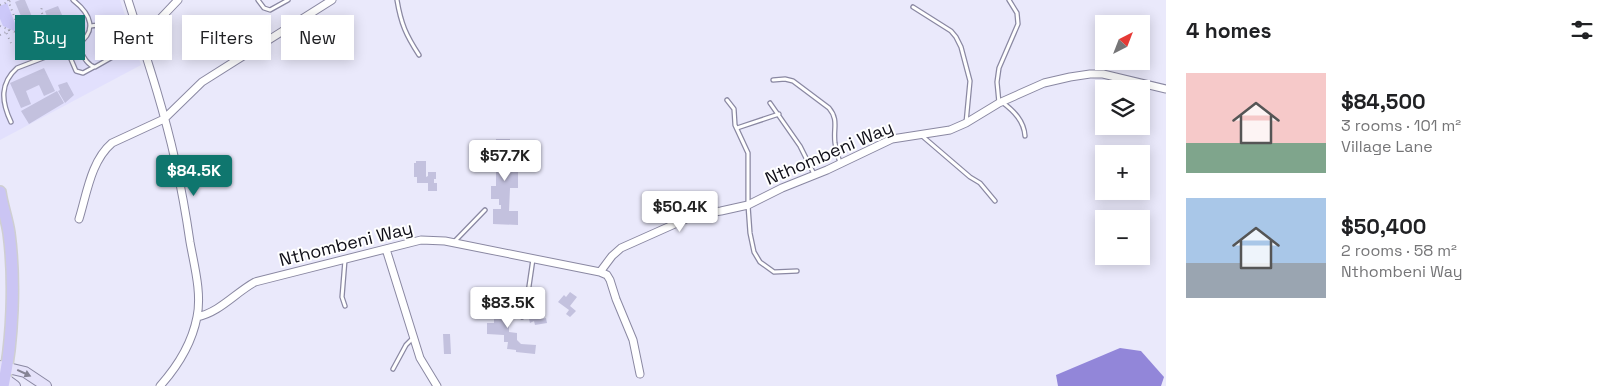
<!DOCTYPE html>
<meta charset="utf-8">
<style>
body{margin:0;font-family:"Space Grotesk",sans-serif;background:#f6f6f6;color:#202124;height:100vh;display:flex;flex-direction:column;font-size:19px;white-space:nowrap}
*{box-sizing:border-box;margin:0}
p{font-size:16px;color:#757577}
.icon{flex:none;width:28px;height:28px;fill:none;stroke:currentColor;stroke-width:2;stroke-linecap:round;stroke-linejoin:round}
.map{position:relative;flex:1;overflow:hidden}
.side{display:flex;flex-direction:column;background:#fff;width:450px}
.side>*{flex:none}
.top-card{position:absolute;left:15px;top:15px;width:475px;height:45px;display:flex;gap:10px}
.needle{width:32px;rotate:42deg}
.controls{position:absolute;left:1095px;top:15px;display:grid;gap:10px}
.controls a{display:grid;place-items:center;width:55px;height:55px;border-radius:0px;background:#fff;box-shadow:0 2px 12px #0003;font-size:25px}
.price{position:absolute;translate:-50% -42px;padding:0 11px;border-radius:5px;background:#fff;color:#222;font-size:16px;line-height:32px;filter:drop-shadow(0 1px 2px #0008)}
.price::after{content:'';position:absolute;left:50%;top:30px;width:15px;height:11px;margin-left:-8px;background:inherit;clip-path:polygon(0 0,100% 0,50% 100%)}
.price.current{background:#0f766e;color:#fff}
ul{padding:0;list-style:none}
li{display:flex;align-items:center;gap:15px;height:125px;padding:0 20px}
li span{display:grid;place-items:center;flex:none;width:140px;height:100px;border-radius:0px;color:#555}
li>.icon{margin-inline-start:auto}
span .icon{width:60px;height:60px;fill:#fffc;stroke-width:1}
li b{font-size:21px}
h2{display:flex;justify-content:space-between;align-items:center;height:60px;padding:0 20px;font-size:21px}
.pill{padding:0 18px;border-radius:0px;background:#fff;box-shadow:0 2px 12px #0003;font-size:18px;line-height:45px}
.pill.current{background:#0f766e;color:#fff}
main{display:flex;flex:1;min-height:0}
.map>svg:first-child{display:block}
.built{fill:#e2e0fd}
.green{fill:#ccc8f9}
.water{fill:#9286d9}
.building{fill:#c3c1de}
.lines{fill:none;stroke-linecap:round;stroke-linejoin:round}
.lane-casing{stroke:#8a88a2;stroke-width:5.5}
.street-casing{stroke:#8a88a2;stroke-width:9}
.secondary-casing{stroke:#8a88a2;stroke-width:12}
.primary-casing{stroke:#cfcfd1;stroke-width:14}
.path{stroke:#a1a0af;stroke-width:2;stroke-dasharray:1 4;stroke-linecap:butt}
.lane{stroke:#fff;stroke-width:3}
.street{stroke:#fff;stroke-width:7}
.secondary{stroke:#e5e2fa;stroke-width:10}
.primary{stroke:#cbc5f4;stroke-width:11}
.oneway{fill:#858394}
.labels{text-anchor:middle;stroke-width:4;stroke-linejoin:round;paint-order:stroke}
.street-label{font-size:18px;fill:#100f18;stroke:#fff}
</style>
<main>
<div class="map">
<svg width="1166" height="386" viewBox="0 0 1166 386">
<rect width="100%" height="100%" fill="#eae9fb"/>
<path class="built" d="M0 0H120L141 65 0 140Z"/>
<path class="green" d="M7 3 19 33 3 26 0 19V6Z"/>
<path class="water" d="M1120 348 1141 351 1164 377 1161 386H1058L1056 375Z"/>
<path class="building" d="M20 0H25L33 19 41 15 43 21 26 28 15 2Z
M58 6 71 35 40 49 32 30 49 22 45 11Z
M44 68 55 91 44 96 39 85 26 91 31 104 21 108 10 83Z
M67 82 74 95 65 103 58 91 60 90 58 85Z
M57 91 64 103 29 124 21 111Z
M496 139H510V147H515V149H518V188H510L509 211H518V225L493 224V209H501V205H499V199H491V186H496Z
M416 161H426V177L428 176V172H436V179H434V183H437V191H428V183H417V177H414V163H416Z
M570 292 577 297 570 306 576 311 570 317 566 314 569 310 558 302 564 295 566 297Z
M494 305 519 307V316H506L505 325H509V332L517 333V340L521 344 536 345 535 354 516 352V350L507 349 508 342H504V335L487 334V323H494Z
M540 312 542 319 546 318 547 323 535 325 534 321 530 323 528 315Z
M443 334H450L451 354H444Z"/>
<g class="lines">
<defs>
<path id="lane" d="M258 0 264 8 270 10 288 0
M397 0C401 24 406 35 419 55
M913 7 951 31 956 37 961 47 970 81 966 123
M282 31 313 44 342 51
M77 45C82 53 86 65 95 67L116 55 120 52C115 37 110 22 91 26
M67 50 76 71 83 73 94 67
M773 80 785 79 793 81 829 108C839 120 833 128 835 143 836 149 838 156 840 163
M727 100 734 109 735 125 748 153V205L750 233 754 252 760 262 774 272 797 271
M1002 102C1014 111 1024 121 1025 136
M770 103 800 146 814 174
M999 103 997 82 999 68 1018 24 1017 13 1009 0
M11 122C1 101 0 83 17 68L77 45C98 31 91 14 73 0
M737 128 779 114
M921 135 970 177 980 183 995 201
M454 242 485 210
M345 260 342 297 345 306
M522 317 528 293 533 259
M393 369 406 345 413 338"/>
<path id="street" d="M128 0C145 53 163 106 175 160 181 187 186 214 190 242 194 265 202 293 197 317 192 343 177 367 160 386
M141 39 178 0
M79 219C87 193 91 161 112 143L164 119 202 82 332 0
M386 249 420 358 437 386
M600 272 607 275 610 280 616 299 633 340 640 374
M197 317C220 312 235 293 255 282L421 240 445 241 600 272 612 256 621 248 695 215 721 211 748 205 782 188 827 170 892 139 950 130 966 123 999 103 1044 83 1070 77 1090 74H1103L1166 89"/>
<path id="secondary" d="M0 366 25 372 46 386
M0 375 15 386"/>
<path id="primary" d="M0 192C2 206 7 219 9 233 15 278 13 342 3 386"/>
</defs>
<use href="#lane" class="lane-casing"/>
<use href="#street" class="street-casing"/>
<use href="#secondary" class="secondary-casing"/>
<use href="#primary" class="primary-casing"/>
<path class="path" d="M8 0 21 35
M0 5 13 0
M0 26 25 36 29 34
M9 30 6 32 11 43
M0 35 6 32
M38 53 27 30 46 22 41 11 42 7"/>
<use href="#lane" class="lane"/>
<use href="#street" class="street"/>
<use href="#secondary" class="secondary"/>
<use href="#primary" class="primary"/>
</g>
<defs><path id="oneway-solid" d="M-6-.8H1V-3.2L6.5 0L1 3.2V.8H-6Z" transform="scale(1.25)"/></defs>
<use class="oneway" href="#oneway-solid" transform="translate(24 373) rotate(25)"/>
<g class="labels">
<g class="street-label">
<text transform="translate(829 153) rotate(-23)" y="6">Nthombeni Way</text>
<text transform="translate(346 244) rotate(-14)" y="6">Nthombeni Way</text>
</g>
</g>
</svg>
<div class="controls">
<a><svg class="needle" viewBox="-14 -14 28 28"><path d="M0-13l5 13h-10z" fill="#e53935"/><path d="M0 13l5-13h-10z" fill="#757577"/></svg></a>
<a><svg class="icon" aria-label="layers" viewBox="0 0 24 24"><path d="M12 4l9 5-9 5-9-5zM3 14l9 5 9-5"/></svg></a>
<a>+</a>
<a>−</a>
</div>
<b class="price" style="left:505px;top:182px">$57.7K</b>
<b class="price current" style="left:194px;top:197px">$84.5K</b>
<b class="price" style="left:680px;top:233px">$50.4K</b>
<b class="price" style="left:508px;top:329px">$83.5K</b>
<div class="top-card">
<a class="pill current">Buy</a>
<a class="pill">Rent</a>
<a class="pill">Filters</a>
<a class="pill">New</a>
</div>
</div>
<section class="side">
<h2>4 homes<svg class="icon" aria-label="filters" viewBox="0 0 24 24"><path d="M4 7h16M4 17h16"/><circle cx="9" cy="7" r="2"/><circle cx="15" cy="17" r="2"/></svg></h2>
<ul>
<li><span style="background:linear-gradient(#f6c9c9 70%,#7fa58c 0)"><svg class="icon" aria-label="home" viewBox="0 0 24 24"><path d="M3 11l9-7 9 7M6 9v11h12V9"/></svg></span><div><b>$84,500</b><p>3 rooms · 101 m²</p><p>Village Lane</p></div></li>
<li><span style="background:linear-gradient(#a9c7e8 65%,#9aa5b1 0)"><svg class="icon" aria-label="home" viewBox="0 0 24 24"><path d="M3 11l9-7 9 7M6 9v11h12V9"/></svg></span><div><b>$50,400</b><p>2 rooms · 58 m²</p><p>Nthombeni Way</p></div></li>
</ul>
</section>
</main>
